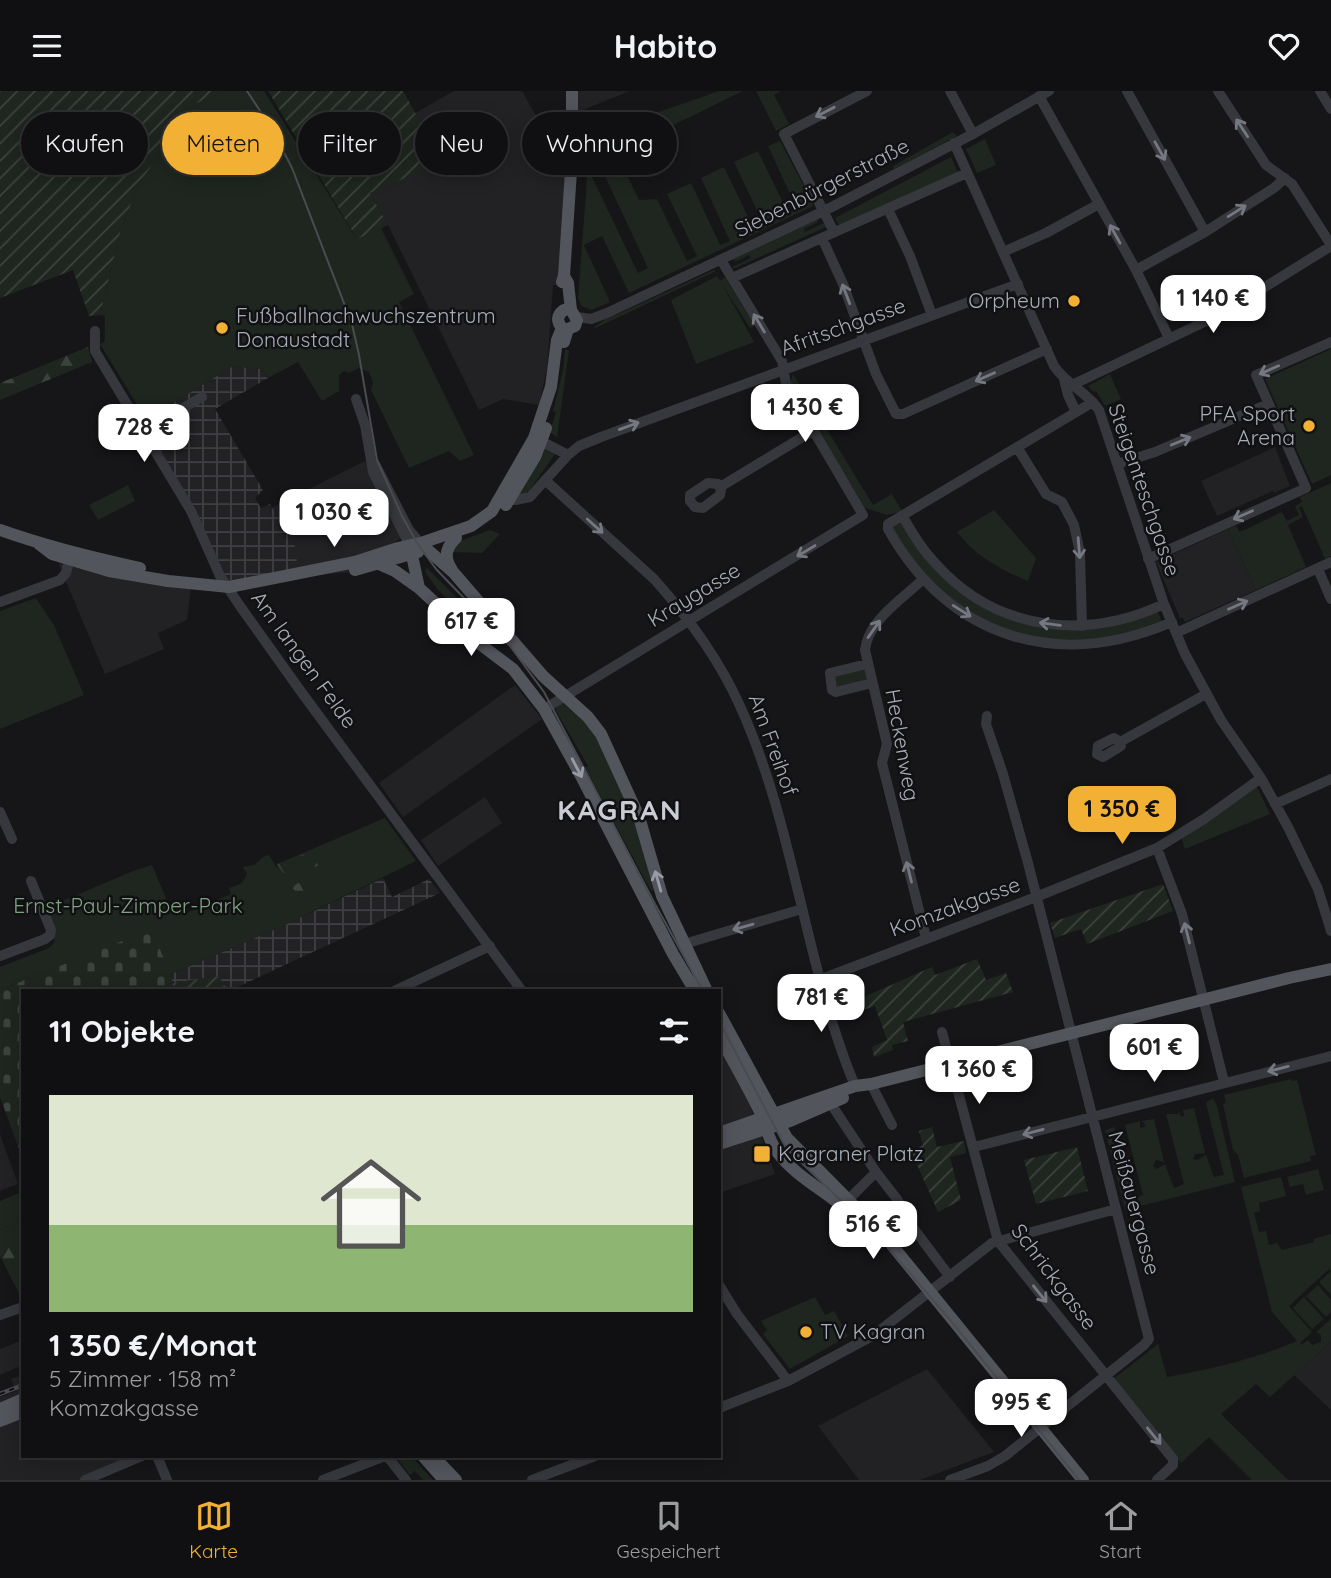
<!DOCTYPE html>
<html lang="de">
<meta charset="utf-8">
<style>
body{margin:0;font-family:Quicksand,sans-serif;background:#1e1e20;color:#f1f3f6;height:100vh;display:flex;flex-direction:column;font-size:26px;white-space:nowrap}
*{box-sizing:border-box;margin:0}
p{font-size:23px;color:#9c9d9f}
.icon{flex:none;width:38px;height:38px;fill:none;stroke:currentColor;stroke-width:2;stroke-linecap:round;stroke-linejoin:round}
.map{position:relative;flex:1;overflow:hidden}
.panel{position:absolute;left:21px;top:898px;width:700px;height:469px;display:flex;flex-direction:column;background:#101012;border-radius:0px;box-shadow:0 4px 18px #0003,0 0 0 2px #303032}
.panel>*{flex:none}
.guide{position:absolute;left:21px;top:21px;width:700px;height:63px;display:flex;gap:14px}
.price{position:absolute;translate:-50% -60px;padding:0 16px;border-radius:14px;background:#fff;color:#222;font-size:23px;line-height:46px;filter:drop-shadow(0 2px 4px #0008)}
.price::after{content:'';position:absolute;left:50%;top:42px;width:21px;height:16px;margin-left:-10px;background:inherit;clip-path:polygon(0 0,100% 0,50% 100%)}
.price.current{background:#f2b134;color:#111}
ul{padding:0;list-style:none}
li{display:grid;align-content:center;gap:14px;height:371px;padding:0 28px}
li span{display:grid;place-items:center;height:217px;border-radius:0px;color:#555}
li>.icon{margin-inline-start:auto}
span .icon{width:126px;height:126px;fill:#fffc;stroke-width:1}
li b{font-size:30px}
h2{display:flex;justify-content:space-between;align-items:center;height:84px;padding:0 28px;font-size:30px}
.tag{padding:0 24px;border-radius:32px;background:#101012;box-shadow:0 4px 18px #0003,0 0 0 2px #303032;font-size:24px;line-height:63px}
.tag.current{background:#f2b134;color:#111}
header{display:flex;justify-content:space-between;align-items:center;height:91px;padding:0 28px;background:#101012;font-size:32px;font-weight:700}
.tab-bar{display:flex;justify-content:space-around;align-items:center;height:98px;border-top:2px solid #303032;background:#101012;font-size:19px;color:#9c9d9f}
.tab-bar a{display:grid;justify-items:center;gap:4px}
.tab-bar .current{color:#f2b134}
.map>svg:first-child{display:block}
.built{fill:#222225}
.industrial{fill:url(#industrial-grid)}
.green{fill:#1e261f;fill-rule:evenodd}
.forest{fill:url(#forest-firs)}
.cemetery{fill:url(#cemetery-stones)}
.garden{fill:url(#garden-furrows)}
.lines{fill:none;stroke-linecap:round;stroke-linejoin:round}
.minor{stroke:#37383d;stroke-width:10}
.major{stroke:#53555c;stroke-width:12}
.tram{stroke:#4a4c52;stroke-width:2}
.rail-casing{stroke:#4a4c52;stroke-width:4.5}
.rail{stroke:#111113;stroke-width:2;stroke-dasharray:5;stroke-linecap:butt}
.oneway{stroke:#757881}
.oneway2{stroke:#979ba6}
.poi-dot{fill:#f2b134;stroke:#111113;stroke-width:2.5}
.labels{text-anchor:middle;stroke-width:5;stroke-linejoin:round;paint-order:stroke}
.street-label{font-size:21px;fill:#a8adb8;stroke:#111113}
.poi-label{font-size:21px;fill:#a8adb8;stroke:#111113;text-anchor:start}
.park-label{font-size:21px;fill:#7fa381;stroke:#111113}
.district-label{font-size:28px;font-weight:bold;letter-spacing:2px;fill:#c9ccd4;stroke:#111113}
</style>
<header><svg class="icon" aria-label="menu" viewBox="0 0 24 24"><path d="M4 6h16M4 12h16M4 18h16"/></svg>Habito<svg class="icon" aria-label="heart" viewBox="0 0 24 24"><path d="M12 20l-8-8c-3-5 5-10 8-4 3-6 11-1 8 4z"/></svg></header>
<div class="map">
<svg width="1331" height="1389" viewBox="0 0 1331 1389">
<defs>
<pattern id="industrial-grid" width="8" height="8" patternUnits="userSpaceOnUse" patternTransform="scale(1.75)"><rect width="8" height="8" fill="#222225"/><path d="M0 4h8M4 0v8" fill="none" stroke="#3f3f43"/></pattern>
<pattern id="forest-firs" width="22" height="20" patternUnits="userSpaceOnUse" patternTransform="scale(1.75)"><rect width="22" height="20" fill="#1e261f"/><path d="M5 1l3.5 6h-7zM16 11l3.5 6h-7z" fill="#3c433d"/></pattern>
<pattern id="cemetery-stones" width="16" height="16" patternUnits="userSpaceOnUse" patternTransform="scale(1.75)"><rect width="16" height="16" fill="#1e261f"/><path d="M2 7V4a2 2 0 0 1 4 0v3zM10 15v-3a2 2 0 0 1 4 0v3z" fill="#3c433d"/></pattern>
<pattern id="garden-furrows" width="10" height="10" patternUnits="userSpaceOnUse" patternTransform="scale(1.75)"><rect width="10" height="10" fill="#1e261f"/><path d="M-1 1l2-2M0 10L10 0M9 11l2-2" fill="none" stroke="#3c433d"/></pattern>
</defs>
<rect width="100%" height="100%" fill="#161618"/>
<path class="built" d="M454 0H522L540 32 575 21 569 0H630L575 22 560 194H553L547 278 539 314 503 308 479 319 388 134 370 102 442 71 415 22Z
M1275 356 1290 395 1274 402 1273 400 1217 425 1201 390Z
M365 370 401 447 351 481 299 486 273 416Z
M1228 438 1256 499 1185 531 1183 527H1180L1156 471Z
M65 456 191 495 187 529 158 542 164 558 105 583 59 474Z
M515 594 542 628 403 726 379 692Z
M485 706 502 732 438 775 421 749Z
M730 959 775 1083 719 1102V966Z
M0 1044 18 1093 0 1100Z
M20 1250 23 1257V1274L0 1284V1258Z
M1331 1251V1319L1294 1284Z
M927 1278 994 1361 920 1389H859L818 1335Z
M23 1284V1365H142L84 1389H0V1306L16 1300 11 1288Z"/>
<path class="industrial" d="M233 275 261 278 268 287 215 318 263 399 255 407 261 417 270 413 294 450 299 486 220 490 199 440 131 331 144 325 150 326Z
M383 787 392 806 429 788 440 802 231 899H228L218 885 172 892 169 884 287 833Z"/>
<path class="green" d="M225 0H264L356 147 381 137 414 203 399 211 474 364 460 370 449 360 409 377 371 299 373 292 369 281 359 277 349 282 344 280 339 284V300L322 310 298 271 268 287 261 278 233 275 150 326 144 325 100 253 104 251C106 242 104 235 105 225L100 224 120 142 138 94 176 40 190 15Z
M719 0H743L616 62 639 109 657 108 687 170 697 165 667 103 691 92 720 154 730 150 701 87 724 76 754 138 764 134 734 71 758 60 788 122 797 118 768 55 780 50 813 112V115L629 202 602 145 584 154 610 211 592 219 581 215 578 207 587 88 586 84 588 46ZM603 81 648 177 638 182 592 86Z
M756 0H781L774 4 789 33 776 40Z
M953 41 957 45 894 78 893 75Z
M985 48 996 74 977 82 966 58Z
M951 66 958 82 839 134 835 127Z
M818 128V131L804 138 805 141 824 132 826 136 733 178 732 176 751 167 749 164 737 170 732 169Z
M716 178 714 181 596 237 594 236 613 223 616 224Z
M717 185 720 190 725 186 755 235 750 237 723 195 754 251 696 273 671 209Z
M565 258 569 260 557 346 550 341 556 321 553 320 563 279Z
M1331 258V384L1312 393 1265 288Z
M793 283 873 414 892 403 902 420 887 424 865 417 790 293Z
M1110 283 1121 308 1105 315 1096 300 1094 301 1088 295Z
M541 356 555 360V363L529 400 519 404Z
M1331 392V465L1325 468 1302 415 1299 417 1303 426 1288 434 1306 476 1256 499 1228 438 1236 435 1240 441 1282 421 1287 430 1299 424 1295 415 1302 411 1300 406Z
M128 394 135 410 98 429 89 414Z
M994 419 1036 467 1028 490C1001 479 975 465 957 441Z
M900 430 957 496 1050 536 1157 519 1163 533 1116 548H1031L970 523 922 483 892 440V435Z
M490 439 500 443 482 462 450 461 455 452Z
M426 476 489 539 484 542 439 500 425 481Z
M36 507 54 534 84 604 0 638V520Z
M864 576 868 591 835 599 831 584Z
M562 612 590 633 634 719 657 798 651 800 585 677 588 675 555 618Z
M1257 696 1270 723 1185 758 1181 745Z
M385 727 416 770 287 833 169 884 152 839 0 899V876L49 857 55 851 43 822 49 816 128 782 152 774 171 819 184 823 231 803 229 797 242 792 247 783 243 776 254 774 263 766 269 764 278 779 277 773Z
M1291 988 1292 990 1297 989 1316 1064 1310 1065 1311 1070 1244 1087 1238 1064 1233 1059 1223 1013 1226 1012 1224 1004Z
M1213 1007 1217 1015 1235 1091 1125 1119 1105 1039 1114 1036 1133 1107 1143 1104 1125 1034 1140 1030V1037L1146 1035 1142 1030 1154 1028 1164 1071 1156 1069 1153 1075 1157 1078 1165 1073 1174 1097 1184 1093 1166 1023H1178L1180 1020V1025H1184L1183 1019 1194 1017 1205 1062 1195 1063 1193 1068 1197 1069 1206 1064 1214 1086 1224 1084 1206 1012Z
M1318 1078 1324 1099 1306 1104 1303 1093 1290 1096 1287 1086Z
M1281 1086 1286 1105 1259 1112 1260 1120 1254 1122 1259 1141 1266 1140 1269 1154 1277 1152 1282 1159 1314 1151 1313 1148 1331 1143V1204L1319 1191 1331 1180 1329 1178 1289 1215 1312 1241 1300 1252 1301 1254 1308 1249 1312 1254 1321 1251V1244L1316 1241 1331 1228V1251L1270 1306 1256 1293 1221 1323 1288 1389H1252L1209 1346 1181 1372 1112 1289 1158 1253 1167 1286C1212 1278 1255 1268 1297 1250L1272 1221 1241 1096Z
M23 1100V1128L0 1139V1110Z
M1318 1194 1331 1209V1221L1326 1226 1306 1205Z
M815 1206 825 1224 834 1220 848 1245 790 1278 763 1243 767 1239 761 1230Z
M1304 1206 1324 1228 1312 1238 1293 1217Z
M395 1365H411L433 1389H423L415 1380 410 1384Z"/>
<path class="forest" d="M88 256 92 271 0 309V292Z
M319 758 324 759 328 766 324 773C310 777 299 780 287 787L277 773Z
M331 781C334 802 303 814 292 796L310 785Z
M23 1128V1210L0 1165V1139Z"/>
<path class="cemetery" d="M152 838 176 899 23 900V1069L0 1006V899Z"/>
<path class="garden" d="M0 0H225L190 15 176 40 138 94 120 142 100 224 89 225 73 179 0 207Z
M268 0H403L443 71 370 102 388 134 357 148Z
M1163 793 1173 820 1087 853 1081 838 1055 847 1050 832Z
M977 868 986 889 1006 882 1013 901 903 931 908 950 892 954 893 959 874 966 872 956 887 949 875 915 860 920 857 909 932 876 935 884Z
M218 885 228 899H176L172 892Z
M1185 958 1186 964 1197 962 1199 968 1164 978 1161 964Z
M932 1036 937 1056 964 1050 966 1062 950 1066 961 1109 938 1121 911 1060 923 1054 919 1040Z
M1077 1056 1088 1100 1036 1113 1024 1069Z"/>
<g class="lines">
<path class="minor" d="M950 0 973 43
M1127 0 1205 141
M1218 0 1266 74 1292 93 1331 154
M1320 0 1331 18
M1039 5 1136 179 1169 247
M954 52 1054 275C1066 293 1087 301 1099 319L1164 513 1185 563 1221 629 1261 687 1288 736 1318 798 1331 840
M888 118 910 165 932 224
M834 141 784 43 867 0
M822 147 843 193 876 283 896 323H903L1047 258
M1003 161 1046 142 1099 113
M1136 179 1205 141 1274 97 1285 87
M732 187 967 82
M577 226 591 228 607 222 824 120 973 43 1049 0
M95 240V260L191 420 220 485 240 515 302 602 522 900
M1064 288 1068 304 1076 321
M1072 294 1223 222 1331 155
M356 308 365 334 373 381 410 455
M1093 311 893 430 888 433V438C950 548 1058 580 1172 531
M142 341 202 306
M537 348 568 364
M1017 356 1046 403 1062 411 1074 434 1080 462 1082 535
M375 373 409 439 420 452
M1117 373 1155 361 1268 313
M545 389 654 488C688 526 719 568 740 615 795 736 804 872 855 995
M708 392 718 393 721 399 720 404 703 417 695 416 690 410V404Z
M720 396 814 339
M507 405 515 409 530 406 568 364 579 355 601 346 1018 193
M903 426C913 443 923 460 937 474 997 540 1085 550 1164 513
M1148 468 1306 397 1256 284 1331 251
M1318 478 1331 508
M923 488C903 508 868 529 865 559L887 653 882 672 926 847
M0 511 60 489 66 482 71 462
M1176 542 1331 471
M867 573 830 582 832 599 836 601 872 592
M544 618 863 424 786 293 782 270 721 169
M1120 651 1114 647 1098 655 1097 663 1103 666 1121 655 1120 651 1206 603
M1275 713 1331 688
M0 721 12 748
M1157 757 1182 823 1224 991
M684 853 802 818
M0 865 45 848 50 844 51 839 31 790
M819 889 1036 806 1157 757 1204 728 1261 687
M394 900 490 855
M942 941 998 1150 1173 1368V1374L1157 1389
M871 993 892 1034
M831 1013 876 1081 897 1108 911 1134 950 1186
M974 1056 1331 965
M844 1113 876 1081
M719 1194 737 1223 788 1290
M0 1224 20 1217
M719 1317 788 1290 874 1244 992 1152 1116 1118
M157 1365 167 1389
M387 1365 406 1389
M85 1389 142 1365
M323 1389 385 1365
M532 1389 595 1365
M950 1389 988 1375 1005 1365 1144 1254 1149 1248 1028 772 1003 683 986 633 987 625"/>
<path class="major" d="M562 191 564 185 572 65V0
M564 251 568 238 575 235 577 229 571 219 568 192 564 185
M506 414 535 366 546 337
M0 439C45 455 93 467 140 477
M420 452 454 482 543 585 588 626 601 643 639 726 662 805 707 900
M39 453 52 463 109 480 168 490 229 496 355 471 398 457 424 451 471 435 492 420 534 347 551 296 557 249 562 237C556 230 557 224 564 219
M410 455 419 497 476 550 513 578 544 618 580 683 673 863 695 900
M379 473 395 480 419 497
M355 479 418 461
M452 479C444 467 445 457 456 447
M719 922 787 1047 887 1148 1083 1389
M719 944C732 969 746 992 758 1017 766 1032 767 1048 778 1062 798 1088 830 1102 853 1125
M719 1042 855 995 871 993 1289 887 1331 878
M719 1053 790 1030 843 1007
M0 1318 23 1308
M0 1330 23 1321
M423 1365 444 1389
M433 1365 456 1389"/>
<path class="tram" d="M247 0 272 38 292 77 352 233 359 264 377 369 402 425 417 452 436 478 510 555 544 601 655 813 703 900
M719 930 786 1057 878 1145 956 1236 1079 1389"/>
<defs>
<path id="rail" d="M0 1303 23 1294"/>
</defs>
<use href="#rail" class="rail-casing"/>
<use href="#rail" class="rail"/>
</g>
<defs><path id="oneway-shaft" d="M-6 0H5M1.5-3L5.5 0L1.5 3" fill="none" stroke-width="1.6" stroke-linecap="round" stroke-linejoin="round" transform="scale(1.75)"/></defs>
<g class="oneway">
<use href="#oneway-shaft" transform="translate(825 21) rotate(153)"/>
<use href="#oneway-shaft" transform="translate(1242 37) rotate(-123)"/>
<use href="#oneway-shaft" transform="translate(1160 60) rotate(61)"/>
<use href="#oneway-shaft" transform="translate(1237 120) rotate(-32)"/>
<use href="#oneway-shaft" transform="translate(1115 143) rotate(-119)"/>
<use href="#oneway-shaft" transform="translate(846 203) rotate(-111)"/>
<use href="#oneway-shaft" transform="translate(759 232) rotate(-121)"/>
<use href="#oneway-shaft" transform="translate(1269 279) rotate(156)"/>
<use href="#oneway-shaft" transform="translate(985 286) rotate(156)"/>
<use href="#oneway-shaft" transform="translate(629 335) rotate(-20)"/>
<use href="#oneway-shaft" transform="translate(1181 350) rotate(-22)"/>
<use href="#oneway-shaft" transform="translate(1243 424) rotate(156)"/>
<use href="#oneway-shaft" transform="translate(595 435) rotate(42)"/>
<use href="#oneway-shaft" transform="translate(1079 457) rotate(85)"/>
<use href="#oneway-shaft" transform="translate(806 460) rotate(149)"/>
<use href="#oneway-shaft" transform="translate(1238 514) rotate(-24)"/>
<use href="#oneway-shaft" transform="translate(962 520) rotate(32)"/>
<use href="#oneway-shaft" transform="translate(1050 533) rotate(-173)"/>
<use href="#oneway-shaft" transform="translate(874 538) rotate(-55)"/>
<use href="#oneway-shaft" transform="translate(909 781) rotate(-104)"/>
<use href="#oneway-shaft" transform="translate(743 836) rotate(164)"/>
<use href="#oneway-shaft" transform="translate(1187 842) rotate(-104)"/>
<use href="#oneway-shaft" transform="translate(1278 978) rotate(166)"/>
<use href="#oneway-shaft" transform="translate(1033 1041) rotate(165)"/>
<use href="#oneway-shaft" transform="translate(1040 1203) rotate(51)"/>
<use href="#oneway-shaft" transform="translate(1154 1345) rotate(51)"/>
</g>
<g class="oneway2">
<use href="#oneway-shaft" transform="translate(577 677) rotate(62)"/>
<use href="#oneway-shaft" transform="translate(658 790) rotate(-106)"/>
</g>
<g class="poi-dot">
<circle cx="1074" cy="210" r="7"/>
<circle cx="222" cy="237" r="7"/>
<circle cx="1309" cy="335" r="7"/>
<rect x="753" y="1054" width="18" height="18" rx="3.5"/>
<circle cx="806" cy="1241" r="7"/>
</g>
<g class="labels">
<g class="street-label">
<text transform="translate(822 97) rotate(-27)" y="7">Siebenbürgerstraße</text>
<text transform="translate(843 236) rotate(-20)" y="7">Afritschgasse</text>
<text transform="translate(1144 399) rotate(71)" y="7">Steigenteschgasse</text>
<text transform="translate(694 504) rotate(-31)" y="7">Kraygasse</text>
<text transform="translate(304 569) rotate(54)" y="7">Am langen Felde</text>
<text transform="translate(773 654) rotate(70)" y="7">Am Freihof</text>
<text transform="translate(902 654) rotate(80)" y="7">Heckenweg</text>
<text transform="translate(955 816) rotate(-20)" y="7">Komzakgasse</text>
<text transform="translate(1134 1112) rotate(75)" y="7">Meißauergasse</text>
<text transform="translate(1054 1186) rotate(53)" y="7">Schrickgasse</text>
</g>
<g class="poi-label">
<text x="1060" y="217" text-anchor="end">Orpheum</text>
<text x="236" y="232">Fußballnachwuchszentrum<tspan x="236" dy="24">Donaustadt</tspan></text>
<text x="1295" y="330" text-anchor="end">PFA Sport<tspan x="1295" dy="24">Arena</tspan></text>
<text x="778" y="1070">Kagraner Platz</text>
<text x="820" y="1248">TV Kagran</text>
</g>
<g class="park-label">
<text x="128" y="822">Ernst-Paul-Zimper-Park</text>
</g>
<g class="district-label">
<text x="620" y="729">KAGRAN</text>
</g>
</g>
</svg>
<b class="price" style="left:1213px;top:244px">1 140 €</b>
<b class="price" style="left:805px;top:353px">1 430 €</b>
<b class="price" style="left:144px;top:373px">728 €</b>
<b class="price" style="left:334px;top:458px">1 030 €</b>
<b class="price" style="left:471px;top:567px">617 €</b>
<b class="price current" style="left:1122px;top:755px">1 350 €</b>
<b class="price" style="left:821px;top:943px">781 €</b>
<b class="price" style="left:1154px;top:993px">601 €</b>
<b class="price" style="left:979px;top:1015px">1 360 €</b>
<b class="price" style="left:873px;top:1170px">516 €</b>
<b class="price" style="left:1021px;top:1348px">995 €</b>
<div class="guide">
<a class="tag">Kaufen</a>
<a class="tag current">Mieten</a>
<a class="tag">Filter</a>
<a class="tag">Neu</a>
<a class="tag">Wohnung</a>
</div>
<section class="panel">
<h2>11 Objekte<svg class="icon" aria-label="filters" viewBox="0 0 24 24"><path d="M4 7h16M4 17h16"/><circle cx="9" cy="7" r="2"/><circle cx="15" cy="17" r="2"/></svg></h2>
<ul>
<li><span style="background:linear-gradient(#dfe7d0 60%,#8fb573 0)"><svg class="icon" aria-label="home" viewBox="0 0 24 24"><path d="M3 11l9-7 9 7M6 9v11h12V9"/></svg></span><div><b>1 350 €/Monat</b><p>5 Zimmer · 158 m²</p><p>Komzakgasse</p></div></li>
</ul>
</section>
</div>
<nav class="tab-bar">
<a class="current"><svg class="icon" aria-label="map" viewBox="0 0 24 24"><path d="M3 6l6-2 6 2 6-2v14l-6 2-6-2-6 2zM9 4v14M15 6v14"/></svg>Karte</a>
<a><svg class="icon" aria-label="saved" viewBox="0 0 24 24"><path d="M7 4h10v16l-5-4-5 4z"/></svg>Gespeichert</a>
<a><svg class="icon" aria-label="home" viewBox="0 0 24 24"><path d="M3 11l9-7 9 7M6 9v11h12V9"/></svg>Start</a>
</nav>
